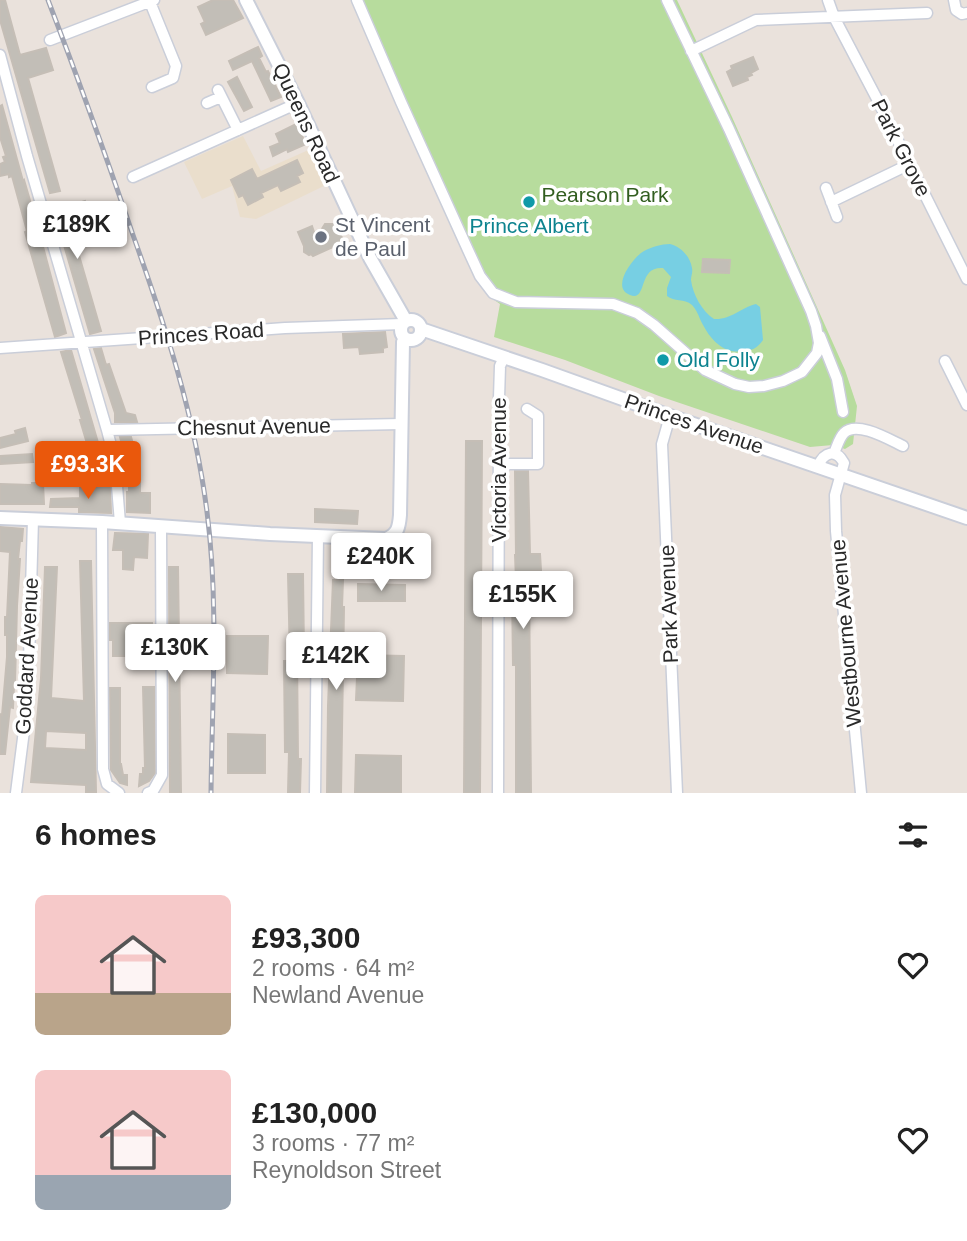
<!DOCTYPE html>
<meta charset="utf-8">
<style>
body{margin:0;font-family:Helvetica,sans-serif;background:#f6f6f6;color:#222;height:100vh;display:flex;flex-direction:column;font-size:26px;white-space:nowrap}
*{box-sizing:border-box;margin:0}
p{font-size:23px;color:#767676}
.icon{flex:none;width:38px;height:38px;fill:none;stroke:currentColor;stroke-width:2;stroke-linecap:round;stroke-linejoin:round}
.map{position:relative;height:793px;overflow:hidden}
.side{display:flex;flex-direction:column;background:#fff;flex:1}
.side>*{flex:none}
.price{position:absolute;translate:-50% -60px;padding:0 16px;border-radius:7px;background:#fff;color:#222;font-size:23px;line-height:46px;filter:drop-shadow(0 2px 4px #0008)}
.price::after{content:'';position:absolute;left:50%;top:42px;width:21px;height:16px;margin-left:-10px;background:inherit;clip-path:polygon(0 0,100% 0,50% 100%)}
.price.on{background:#ea580c;color:#fff}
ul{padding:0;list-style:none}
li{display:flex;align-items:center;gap:21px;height:175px;padding:0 35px}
li span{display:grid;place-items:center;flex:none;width:196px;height:140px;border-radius:10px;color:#555}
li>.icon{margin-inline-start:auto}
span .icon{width:84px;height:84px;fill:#fffc;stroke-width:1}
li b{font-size:30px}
h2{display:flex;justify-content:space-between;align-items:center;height:84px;padding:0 35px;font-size:30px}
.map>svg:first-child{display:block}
.education{fill:#eadecc}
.green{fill:#b7dc9d}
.water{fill:#77cfe3}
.building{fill:#c2beb7;stroke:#c5beb6;stroke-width:2;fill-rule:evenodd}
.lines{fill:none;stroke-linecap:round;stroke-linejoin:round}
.minor-casing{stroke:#caced9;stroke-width:13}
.tertiary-casing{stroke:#caced9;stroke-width:16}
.minor{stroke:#fff;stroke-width:10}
.tertiary{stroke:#fff;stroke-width:12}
.rail-casing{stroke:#9fa3b1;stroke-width:5}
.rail{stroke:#fff;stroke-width:2.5;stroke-dasharray:8;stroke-linecap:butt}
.culture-dot{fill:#0f9aa8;stroke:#fff;stroke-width:2.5}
.worship-dot{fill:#6b7280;stroke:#fff;stroke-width:2.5}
.labels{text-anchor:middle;stroke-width:7;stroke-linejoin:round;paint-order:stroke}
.street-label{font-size:21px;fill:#292929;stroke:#fff}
.park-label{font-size:21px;fill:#325e20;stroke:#fff}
.worship-label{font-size:21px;fill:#5b616d;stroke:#fff;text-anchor:start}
.culture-label{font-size:21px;fill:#0d838f;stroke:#fff}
</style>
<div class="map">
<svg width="967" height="793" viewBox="0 0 967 793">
<rect width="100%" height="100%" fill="#eae2dc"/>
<path class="education" d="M243 136 261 171 313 148 330 183 256 219 240 217 232 186 202 199 184 162Z"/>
<path class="green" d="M358 0H677L732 117 845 370 857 406 853 444 845 449 833 445 810 447 659 396 565 360 494 337 500 304 490 297Z"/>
<path class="water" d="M670 244C681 247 690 256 692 268 693 272 691 276 691 280 693 295 702 311 714 319 731 320 740 308 756 304L760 307 763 340C758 347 754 350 745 351 722 355 709 338 700 319 698 314 696 309 692 305 684 298 674 302 667 296V288L671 277 663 268C637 266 648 302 630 295 610 288 633 257 644 251 652 247 661 244 670 244Z"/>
<path class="building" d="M0 0H5L20 55 46 48 53 70 28 78 60 191 50 193 0 20Z
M213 0H233L243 18 206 35 201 24 205 22 198 7Z
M258 47 262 56 259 58 266 72 268 71 281 97 271 101 252 61 233 70 229 61Z
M753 57 758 69 751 73 752 75 747 77 748 80 733 86 727 72 732 69 731 66Z
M237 77 252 107 244 111 228 82Z
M2 105 23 181 24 180 38 228 66 333 55 337 25 232 27 231 12 176 9 177V174L0 176V164L5 162 3 157 6 156 0 137V106Z
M296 124 306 144 288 152 287 149 273 156 270 147 280 143 276 134Z
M297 160 303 173 297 176 300 182 281 191 278 185 261 193 263 197 248 205 243 195 239 197 231 180 252 169 257 179Z
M85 201 90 214 69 221 101 331 90 334 54 211Z
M325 224H333L337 227 344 242 313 256 311 254 309 255 304 252V246L298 232 312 226 316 238Z
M703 259 730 260 729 273 702 272Z
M385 332 387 347 383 348V352L360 354 359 347 344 348 343 334Z
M101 348 106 365 109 364 126 413 135 415 137 422H115V413L94 349Z
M71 350 101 453 91 457 80 420H82L61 352Z
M25 428 28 441 0 448V438L16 434 15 431Z
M120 437H131L140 469V493H150V513L127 512V492H129V471Z
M466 441H482L480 793H464Z
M32 454 33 462 0 464V456Z
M515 471H528L530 554H540L541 570 531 571V579H529L531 793H516V665H513L512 588V580L516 579 515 555H516Z
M32 483H43L44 504H0V484L32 485Z
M80 487H110L111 513 79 512V507H50L51 499 80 498Z
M315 509 358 511 357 524 315 522Z
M0 527 23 529 22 541H20L18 559H20L17 606 15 684H14L13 708 10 707 5 754H0V714L2 715 7 657V635H5V617H7L10 552 0 551Z
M115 533 148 534 147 558 134 557 133 570 123 569V550H113Z
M80 561H91L96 792H86V785L31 782 41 678 45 567H57L51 698 84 701ZM46 731 86 733V750L45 748Z
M169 567H178L181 793H170Z
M288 574H303L304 653H297L298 759H301L300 793H288L289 752H285L284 661H290Z
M333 580H343L342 607H344L341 793H327L328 706Z
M358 584 405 585V601H358Z
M110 623H152V643H148V656H113V640H110Z
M227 636H268L267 674 227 673Z
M358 655 404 656 403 701 356 700Z
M143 687H154L155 773 149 781 139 786 140 774H143V768H145Z
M110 688H120V764H121L123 775H127V785L120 783 111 770Z
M228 734 265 735V773H228Z
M356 755 401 756V793H355Z"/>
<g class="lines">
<defs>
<path id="minor" d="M357 0 401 102 468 250 480 276 493 293 516 302 613 304 637 313 654 325 705 370 735 384 749 387 764 386 783 381 802 372 817 353 819 343 816 326 811 311 729 129 667 0
M828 0 834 17 876 97 967 279
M954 0 956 10 962 14 967 13
M150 2 176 66 173 78 152 87
M50 40 154 0
M691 51 756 20 927 13
M0 55 27 156 107 430 115 461 120 523
M218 90 238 130
M207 103 221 97
M133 177 298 103
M826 188 837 217
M831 202 910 164
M820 336 837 379 843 412
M0 348 285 328 402 324
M945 361 967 405
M670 416 662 444 677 793
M107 430 401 424
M834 453C837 447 839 438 844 433 857 420 890 440 903 446
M499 464H538V416L527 409
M818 466C824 452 836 448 844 463L835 495 836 531 861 793
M102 522 103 769 107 784 119 793
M16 793 26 715 29 661 33 519
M148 793 153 791 162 775 161 526
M315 793 318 536
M498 793 499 398 500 366 504 357"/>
<path id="tertiary" d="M246 0 298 103 370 258 406 321
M401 330a10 10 0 1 1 20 0a10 10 0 1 1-20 0Z
M421 329 542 370 670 416 967 518
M0 518 102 522 270 534 386 539C398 534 399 527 400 515L403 342 405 338"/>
</defs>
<use href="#minor" class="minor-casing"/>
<use href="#tertiary" class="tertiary-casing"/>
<use href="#minor" class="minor"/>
<use href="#tertiary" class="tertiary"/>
<defs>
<path id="rail" d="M48 0C78 78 106 156 133 235 165 325 195 416 207 512 219 605 212 699 211 793"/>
</defs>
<use href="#rail" class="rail-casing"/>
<use href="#rail" class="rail"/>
</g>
<g class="culture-dot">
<circle cx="529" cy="202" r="7"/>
<circle cx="663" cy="360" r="7"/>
</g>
<circle class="worship-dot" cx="321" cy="237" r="7"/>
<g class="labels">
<g class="street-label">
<text transform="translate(306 123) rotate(65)" y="7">Queens Road</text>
<text transform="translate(901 148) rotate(63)" y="7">Park Grove</text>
<text transform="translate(201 334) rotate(-4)" y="7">Princes Road</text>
<text transform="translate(694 424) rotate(19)" y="7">Princes Avenue</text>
<text transform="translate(254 427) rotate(-1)" y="7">Chesnut Avenue</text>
<text transform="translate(499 470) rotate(-90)" y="7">Victoria Avenue</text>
<text transform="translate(669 604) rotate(-92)" y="7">Park Avenue</text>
<text transform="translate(846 633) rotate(-95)" y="7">Westbourne Avenue</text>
<text transform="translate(27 656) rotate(-87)" y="7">Goddard Avenue</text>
</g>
<g class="park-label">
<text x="605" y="202">Pearson Park</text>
</g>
<g class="worship-label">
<text x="335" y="232">St Vincent<tspan x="335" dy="24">de Paul</tspan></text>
</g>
<g class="culture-label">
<text x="529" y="233">Prince Albert</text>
<text x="677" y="367" text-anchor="start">Old Folly</text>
</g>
</g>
</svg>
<b class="price" style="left:77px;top:261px">£189K</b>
<b class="price on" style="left:88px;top:501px">£93.3K</b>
<b class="price" style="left:381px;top:593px">£240K</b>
<b class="price" style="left:523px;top:631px">£155K</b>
<b class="price" style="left:175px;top:684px">£130K</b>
<b class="price" style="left:336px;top:692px">£142K</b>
</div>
<section class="side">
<h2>6 homes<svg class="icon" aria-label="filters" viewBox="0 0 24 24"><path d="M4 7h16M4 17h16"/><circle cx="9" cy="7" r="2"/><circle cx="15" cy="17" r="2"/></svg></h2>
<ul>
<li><span style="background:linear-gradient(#f6c9c9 70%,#b9a48a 0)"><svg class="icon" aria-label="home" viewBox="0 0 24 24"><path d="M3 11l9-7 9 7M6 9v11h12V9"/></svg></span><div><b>£93,300</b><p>2 rooms · 64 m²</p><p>Newland Avenue</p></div><svg class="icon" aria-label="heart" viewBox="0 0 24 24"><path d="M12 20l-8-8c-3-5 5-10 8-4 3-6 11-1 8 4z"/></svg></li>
<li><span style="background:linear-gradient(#f6c9c9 75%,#9aa5b1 0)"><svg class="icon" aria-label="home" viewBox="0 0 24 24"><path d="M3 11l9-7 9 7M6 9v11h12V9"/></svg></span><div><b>£130,000</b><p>3 rooms · 77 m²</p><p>Reynoldson Street</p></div><svg class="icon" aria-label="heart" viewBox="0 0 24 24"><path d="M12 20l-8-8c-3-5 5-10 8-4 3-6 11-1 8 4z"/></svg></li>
</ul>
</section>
